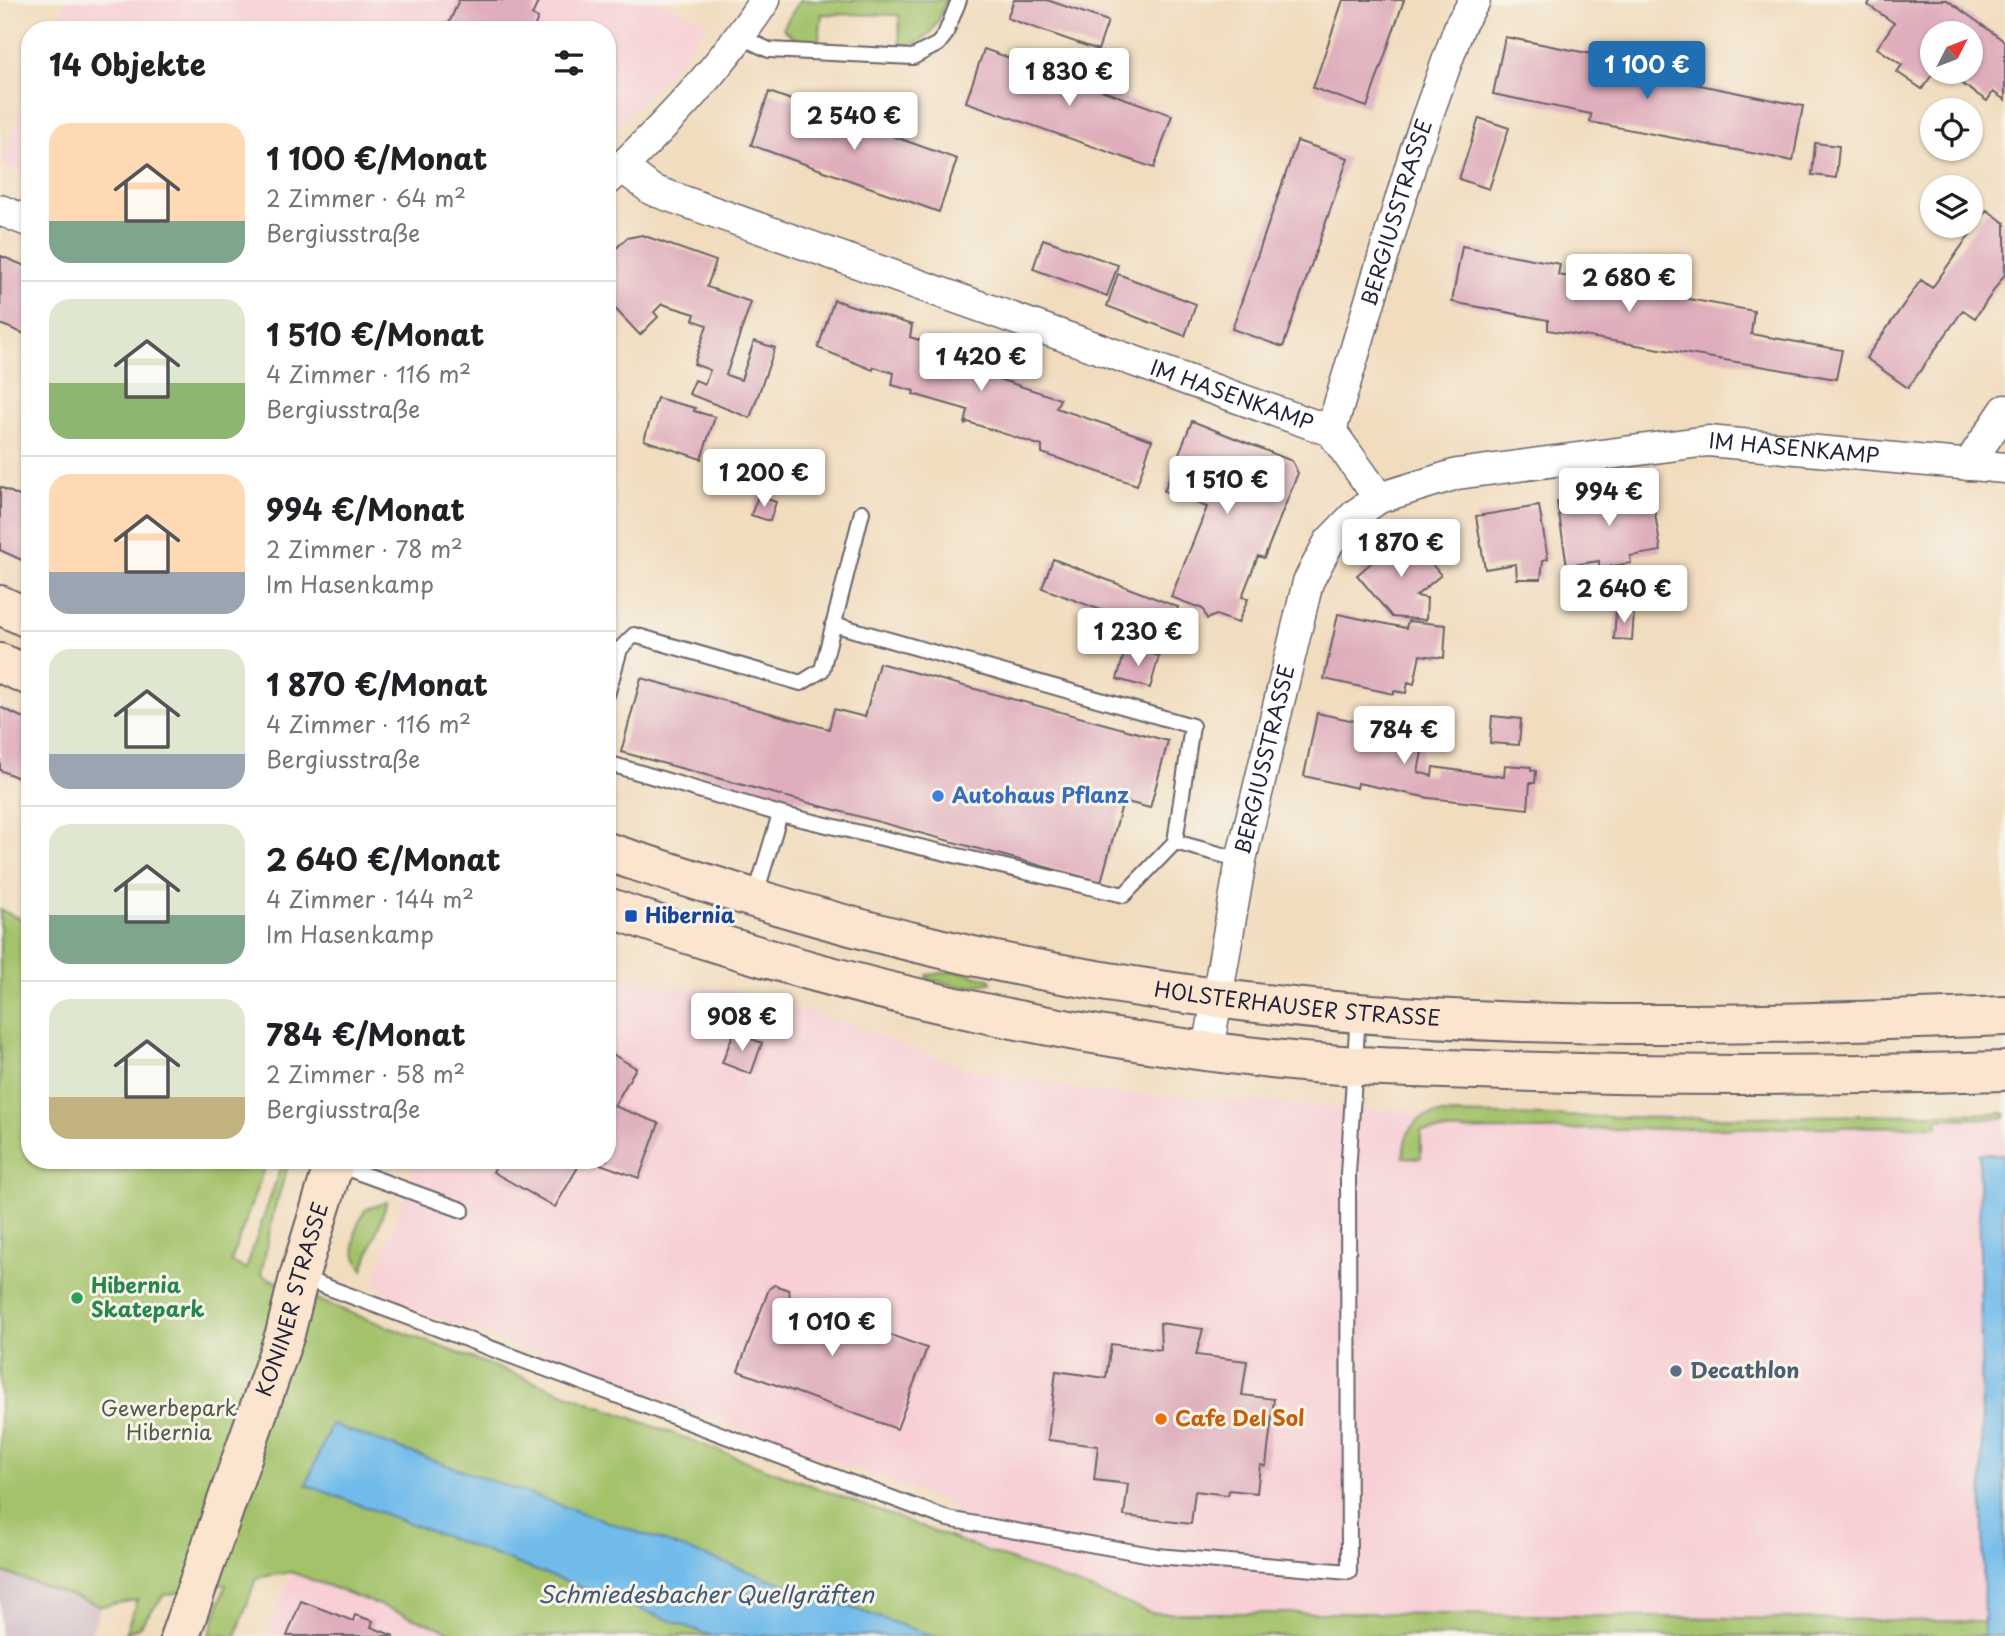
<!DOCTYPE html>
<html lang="de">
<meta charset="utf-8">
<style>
body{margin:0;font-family:"Playpen Sans",sans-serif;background:#f2f2f2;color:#202124;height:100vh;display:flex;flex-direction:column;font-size:26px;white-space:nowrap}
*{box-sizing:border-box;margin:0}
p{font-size:23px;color:#757577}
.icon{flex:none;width:38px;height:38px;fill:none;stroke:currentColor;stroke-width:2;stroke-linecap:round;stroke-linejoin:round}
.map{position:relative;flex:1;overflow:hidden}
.panel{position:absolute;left:21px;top:21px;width:595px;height:1148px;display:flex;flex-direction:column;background:#fff;border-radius:28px;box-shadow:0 2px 5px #0004}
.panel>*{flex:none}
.needle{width:46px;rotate:48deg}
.fabs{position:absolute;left:1920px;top:21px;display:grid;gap:14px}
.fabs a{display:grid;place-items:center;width:63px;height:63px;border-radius:50%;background:#fff;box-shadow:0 2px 5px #0004;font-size:35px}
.price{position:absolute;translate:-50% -60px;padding:0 16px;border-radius:7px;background:#fff;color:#222;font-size:23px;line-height:46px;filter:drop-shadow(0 2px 4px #0008)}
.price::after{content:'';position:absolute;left:50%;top:42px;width:21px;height:16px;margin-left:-10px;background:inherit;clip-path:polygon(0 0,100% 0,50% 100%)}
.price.selected{background:#1f6fb2;color:#fff}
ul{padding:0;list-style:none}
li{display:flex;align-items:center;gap:21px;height:175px;padding:0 28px}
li+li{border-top:2px solid #e0e0e0}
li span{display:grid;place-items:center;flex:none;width:196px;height:140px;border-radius:21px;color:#555}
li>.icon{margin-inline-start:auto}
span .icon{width:84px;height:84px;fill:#fffc;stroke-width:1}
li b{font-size:30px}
h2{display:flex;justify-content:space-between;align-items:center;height:84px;padding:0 28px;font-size:30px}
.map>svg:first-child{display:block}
.built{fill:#f7cfd5}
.industrial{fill:#d2bdc8}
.green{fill:#a3c26a;stroke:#627252;stroke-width:2}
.water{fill:#71bbea;stroke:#4a6e92;stroke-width:2}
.building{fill:#dfadbc}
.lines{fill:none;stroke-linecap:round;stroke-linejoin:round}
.lane-casing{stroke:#6a6369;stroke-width:18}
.street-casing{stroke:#6a6369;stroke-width:33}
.secondary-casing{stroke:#6a6369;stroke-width:42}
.lane{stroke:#fff;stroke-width:14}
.street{stroke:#fff;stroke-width:30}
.secondary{stroke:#fce5cf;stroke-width:38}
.shop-dot{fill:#3f7fe0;stroke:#f7f3e8;stroke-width:2.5}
.transit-dot{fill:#1a4fb4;stroke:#f7f3e8;stroke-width:2.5}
.leisure-dot{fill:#2e9e5b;stroke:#f7f3e8;stroke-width:2.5}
.service-dot{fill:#5c6f8a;stroke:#f7f3e8;stroke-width:2.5}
.food-dot{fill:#e8710a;stroke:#f7f3e8;stroke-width:2.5}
.labels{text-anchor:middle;stroke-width:6;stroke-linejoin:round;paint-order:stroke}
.street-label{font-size:21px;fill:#22223b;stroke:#f7f3e8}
.shop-label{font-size:21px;font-weight:bold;fill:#366cbe;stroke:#f7f3e8;text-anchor:start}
.transit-label{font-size:21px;font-weight:bold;fill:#164399;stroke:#f7f3e8;text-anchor:start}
.leisure-label{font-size:21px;font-weight:bold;fill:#27864d;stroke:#f7f3e8;text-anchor:start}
.service-label{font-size:21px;font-weight:bold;fill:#4e5e75;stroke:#f7f3e8;text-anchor:start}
.park-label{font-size:21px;fill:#4f5a4b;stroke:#f7f3e8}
.food-label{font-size:21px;font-weight:bold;fill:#c56008;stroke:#f7f3e8;text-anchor:start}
.water-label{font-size:23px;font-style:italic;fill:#3e5878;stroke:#f7f3e8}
</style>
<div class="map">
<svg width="2005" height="1636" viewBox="0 0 2005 1636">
<rect width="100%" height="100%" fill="#f7f3e8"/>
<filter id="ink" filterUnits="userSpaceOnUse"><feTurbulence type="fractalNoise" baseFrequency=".0143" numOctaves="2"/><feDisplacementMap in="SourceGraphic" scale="14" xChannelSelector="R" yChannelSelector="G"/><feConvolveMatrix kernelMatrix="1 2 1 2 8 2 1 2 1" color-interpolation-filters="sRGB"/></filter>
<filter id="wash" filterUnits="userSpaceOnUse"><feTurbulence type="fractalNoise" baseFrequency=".00686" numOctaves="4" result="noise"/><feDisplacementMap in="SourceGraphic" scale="28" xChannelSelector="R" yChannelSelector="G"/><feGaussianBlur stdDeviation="1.57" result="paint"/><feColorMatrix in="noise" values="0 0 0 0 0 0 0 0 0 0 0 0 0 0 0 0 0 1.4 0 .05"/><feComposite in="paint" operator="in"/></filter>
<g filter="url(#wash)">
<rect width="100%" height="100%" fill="#f1dcbe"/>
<path class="built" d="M67 0H659L709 23 677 64 607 137V30H54Z
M30 91V175L0 163Z
M607 970 665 988H723L842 1022 966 1069 1086 1091 1480 1116 2005 1113V1622L1152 1613 954 1541 953 1505 401 1304 374 1282 416 1160H607Z
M291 1572 462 1636H268Z"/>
<path class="industrial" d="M0 1571 101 1606 90 1636H0Z"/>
<path class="green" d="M800 0H946C937 25 930 45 900 45L899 15 822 14 818 45 794 38 783 28Z
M0 910 30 923V1160H267L231 1262 246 1269 283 1160H290L274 1210 261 1275 335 1307 1152 1613H1378L2005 1622V1636H462L291 1572 256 1578 236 1636H209L226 1584 164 1595 140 1626 125 1634 137 1600 101 1606 0 1571Z
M956 971 990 979 991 983 961 987 927 979V975Z
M2005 1113V1118L1937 1119 1938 1126 1421 1131V1158L1403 1157C1405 1132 1412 1117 1438 1114L1676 1118Z
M387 1202 363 1270C349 1252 353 1228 366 1209Z"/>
<path class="water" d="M1979 1154H2003L2005 1636H1984Z
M331 1424 350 1431 932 1636H712L306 1485Z"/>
<g id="blocks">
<path class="building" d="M459 0H539L532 15 538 18 533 30H446Z
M1014 0H1047L1108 21 1098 50 1007 18Z
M1343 0H1404L1367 107 1313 88Z
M1871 0H1947L1996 35 2005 42V100L1993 92 1987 101 1945 72H1970V33H1932L1934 72 1922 89 1897 72 1902 65 1877 48 1894 23 1868 5Z
M1505 37 1603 56 1601 65 1803 106 1793 161 1590 122 1591 114 1493 94Z
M984 49 1172 115 1154 168 966 102Z
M769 92 957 159 939 212 751 145Z
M1479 118 1509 128 1489 189 1459 179Z
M1297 141 1348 158 1283 347 1232 329Z
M1815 143 1839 146 1836 178 1812 175Z
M1987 210 2005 223V274L1975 318 1963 310 1908 388 1866 358 1921 280 1932 288Z
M642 235 716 261 707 287 751 302 726 375 741 380 754 341 775 348 750 418 689 394 695 380 705 384 710 370 694 364 707 325 693 320 695 314 662 304 654 312 658 317 640 335 607 300V257L627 238Z
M1043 239 1118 265 1107 296 1033 269Z
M1462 246 1560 264 1558 275 1754 311 1751 334 1842 350 1836 379 1548 330V320L1452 302Z
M1 256 30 268V336L0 324Z
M1118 274 1196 304 1185 336 1107 306Z
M834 300 912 325 910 337 985 362 983 374 1060 399 1056 408 1152 440 1137 485 1042 453V446L968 422 965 424 968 410 913 394 914 391 892 385 894 373 874 367 873 370 818 348Z
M657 398 695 408 694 411 715 417 701 459 644 440Z
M1192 421 1292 461 1298 473 1264 558 1258 556 1242 597 1248 599 1238 623 1216 615 1207 619 1203 609 1171 597 1207 507 1164 491Z
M0 487 30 501V564L0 550Z
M1651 488 1661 551 1630 556 1631 563 1599 568V561L1567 566 1557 502Z
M758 496 776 502 770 521 751 515Z
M1539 506 1548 559 1543 560 1541 579H1517L1516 564 1485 569 1476 516Z
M1406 533 1441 575 1416 596 1427 598 1426 620 1392 617 1357 575Z
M1053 559 1178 607 1167 635 1042 588Z
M1616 611 1634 612 1632 640 1614 639Z
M1338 614 1406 628 1408 621 1446 625 1444 658 1420 655 1414 684 1408 682 1406 693 1394 691V694L1324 679Z
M1126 647 1159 656 1150 688 1117 679Z
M879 663 1168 741 1150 808 1123 801 1101 882 621 752 641 678 829 729 834 709 865 717Z
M0 707 30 721V783L0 770Z
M1317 713 1407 732 1406 739 1424 742 1418 772 1432 776 1433 767 1504 777 1505 765 1531 767V770L1536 771 1535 783H1530L1528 809 1429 798 1358 783 1357 788 1304 776Z
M1492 716 1521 719 1519 745 1490 743Z
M734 1032 762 1043 751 1074 722 1063Z
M607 1051 636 1068 614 1106 659 1123 639 1178 592 1161 607 1160Z
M500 1160H582L555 1207 493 1172Z
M774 1285 789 1290 790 1298 827 1312 835 1300 848 1304 846 1319 927 1348 897 1429 738 1371 769 1289Z
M1160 1323 1203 1329 1196 1355 1247 1361 1242 1395 1274 1399 1266 1466 1260 1465 1257 1493 1229 1490 1228 1495 1195 1491 1191 1524 1124 1516 1128 1484 1094 1480 1098 1446 1048 1440 1056 1371 1106 1378 1111 1344 1161 1350Z
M301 1601 353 1621 355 1615 373 1621 371 1627 394 1636H287Z"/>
</g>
</g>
<g filter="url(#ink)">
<use href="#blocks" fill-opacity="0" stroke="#6a6369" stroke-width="2"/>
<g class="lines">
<defs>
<path id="lane" d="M741 37 769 50 913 57 938 44 945 35 959 0
M833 624 1192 726 1175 842 1241 860
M607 695 620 649 634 635 801 683 822 670 862 512
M607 763 780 814 755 897
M780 814 1124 895 1175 842
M335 1164 462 1210
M300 1277 948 1519 1157 1556 1349 1572 1348 1174 1358 1013"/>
<g id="street">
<path id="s1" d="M622 167 652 190 1331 431 1379 498"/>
<path d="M609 179C667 124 721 67 765 0"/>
<path d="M0 210 30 222"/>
<path id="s2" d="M1331 431 1415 151 1460 25 1475 0"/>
<path d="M1968 465 2005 410"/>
<path id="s3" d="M1208 1050 1241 860 1308 582 1329 542 1356 514 1379 498 1457 474 1708 441 2005 468"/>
</g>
<g id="secondary">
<path d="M0 605 30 619"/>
<path d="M0 663 30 676"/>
<path id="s4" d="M607 852C711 885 815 919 922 944 1018 968 1117 985 1216 998 1476 1033 1743 1026 2005 1016"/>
<path d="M607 907C821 982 1047 1035 1272 1059 1341 1067 1410 1068 1478 1070 1654 1077 1829 1076 2005 1071"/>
<path id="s5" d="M180 1636 285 1334 299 1277 335 1160"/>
</g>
</defs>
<use href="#lane" class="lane-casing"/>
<use href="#street" class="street-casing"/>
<use href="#secondary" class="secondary-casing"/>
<use href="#lane" class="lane"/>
<use href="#street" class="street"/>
<use href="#secondary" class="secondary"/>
</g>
</g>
<circle class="shop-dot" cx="938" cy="796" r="7"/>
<rect class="transit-dot" x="624" y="909" width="14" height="14" rx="3.5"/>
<circle class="leisure-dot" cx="77" cy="1298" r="7"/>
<circle class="service-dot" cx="1676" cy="1371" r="7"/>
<circle class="food-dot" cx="1161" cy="1419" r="7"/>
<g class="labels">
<g class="street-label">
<text dy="7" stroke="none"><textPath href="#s2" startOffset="228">BERGIUSSTRASSE</textPath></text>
<text dy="7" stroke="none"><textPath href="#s1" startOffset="653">IM HASENKAMP</textPath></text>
<text dy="7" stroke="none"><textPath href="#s3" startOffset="1012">IM HASENKAMP</textPath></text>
<text dy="7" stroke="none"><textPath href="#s3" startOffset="296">BERGIUSSTRASSE</textPath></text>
<text dy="7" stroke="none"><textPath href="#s4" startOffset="709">HOLSTERHAUSER STRASSE</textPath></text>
<text dy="7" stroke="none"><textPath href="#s5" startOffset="355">KONINER STRASSE</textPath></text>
</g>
<g class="shop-label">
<text x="952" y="803">Autohaus Pflanz</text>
</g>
<g class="transit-label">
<text x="645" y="923">Hibernia</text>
</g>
<g class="leisure-label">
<text x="91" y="1293">Hibernia<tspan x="91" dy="24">Skatepark</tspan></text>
</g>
<g class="service-label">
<text x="1690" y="1378">Decathlon</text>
</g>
<g class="park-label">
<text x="169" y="1416">Gewerbepark<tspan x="169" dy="24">Hibernia</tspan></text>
</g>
<g class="food-label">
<text x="1175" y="1426">Cafe Del Sol</text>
</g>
<g class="water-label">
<text x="706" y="1603">Schmiedesbacher Quellgräften</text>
</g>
</g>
</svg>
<div class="fabs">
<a><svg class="needle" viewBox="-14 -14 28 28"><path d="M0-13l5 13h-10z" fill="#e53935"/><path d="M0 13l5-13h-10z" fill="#757577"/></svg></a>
<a><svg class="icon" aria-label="locate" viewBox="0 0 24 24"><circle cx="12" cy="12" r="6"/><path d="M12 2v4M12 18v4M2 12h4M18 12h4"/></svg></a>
<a><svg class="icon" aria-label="layers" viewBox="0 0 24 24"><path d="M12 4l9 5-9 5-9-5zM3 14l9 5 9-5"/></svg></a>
</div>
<b class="price selected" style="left:1647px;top:101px">1 100 €</b>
<b class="price" style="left:1069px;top:108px">1 830 €</b>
<b class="price" style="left:854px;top:152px">2 540 €</b>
<b class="price" style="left:1629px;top:314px">2 680 €</b>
<b class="price" style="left:981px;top:393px">1 420 €</b>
<b class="price" style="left:764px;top:509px">1 200 €</b>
<b class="price" style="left:1227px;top:516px">1 510 €</b>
<b class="price" style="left:1609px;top:528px">994 €</b>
<b class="price" style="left:1401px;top:579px">1 870 €</b>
<b class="price" style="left:1624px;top:625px">2 640 €</b>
<b class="price" style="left:1138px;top:668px">1 230 €</b>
<b class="price" style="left:1404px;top:766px">784 €</b>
<b class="price" style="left:742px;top:1053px">908 €</b>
<b class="price" style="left:832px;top:1358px">1 010 €</b>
<section class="panel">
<h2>14 Objekte<svg class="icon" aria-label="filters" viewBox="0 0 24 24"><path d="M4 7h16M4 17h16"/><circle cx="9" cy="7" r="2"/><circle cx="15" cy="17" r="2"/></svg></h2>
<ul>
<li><span style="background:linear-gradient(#ffd9b3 70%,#7fa58c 0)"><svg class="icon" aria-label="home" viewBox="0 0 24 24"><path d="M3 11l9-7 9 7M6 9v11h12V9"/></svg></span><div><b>1 100 €/Monat</b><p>2 Zimmer · 64 m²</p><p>Bergiusstraße</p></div></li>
<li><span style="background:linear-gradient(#dfe7d0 60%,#8fb573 0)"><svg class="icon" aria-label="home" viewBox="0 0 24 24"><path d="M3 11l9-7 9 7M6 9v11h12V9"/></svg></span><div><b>1 510 €/Monat</b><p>4 Zimmer · 116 m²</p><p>Bergiusstraße</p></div></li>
<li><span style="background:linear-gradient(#ffd9b3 70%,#9aa5b1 0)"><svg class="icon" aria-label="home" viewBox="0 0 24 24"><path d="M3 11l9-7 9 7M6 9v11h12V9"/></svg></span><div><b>994 €/Monat</b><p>2 Zimmer · 78 m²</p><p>Im Hasenkamp</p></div></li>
<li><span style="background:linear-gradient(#dfe7d0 75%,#9aa5b1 0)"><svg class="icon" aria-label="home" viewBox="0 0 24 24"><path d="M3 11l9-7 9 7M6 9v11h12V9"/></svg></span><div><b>1 870 €/Monat</b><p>4 Zimmer · 116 m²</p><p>Bergiusstraße</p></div></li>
<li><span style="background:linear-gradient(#dfe7d0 65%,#7fa58c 0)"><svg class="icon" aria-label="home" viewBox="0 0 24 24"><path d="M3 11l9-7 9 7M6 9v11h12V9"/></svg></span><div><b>2 640 €/Monat</b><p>4 Zimmer · 144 m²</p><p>Im Hasenkamp</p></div></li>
<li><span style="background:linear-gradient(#dfe7d0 70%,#c2b280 0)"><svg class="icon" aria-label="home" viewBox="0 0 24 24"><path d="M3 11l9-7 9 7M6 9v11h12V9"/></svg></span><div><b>784 €/Monat</b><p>2 Zimmer · 58 m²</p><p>Bergiusstraße</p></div></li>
</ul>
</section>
</div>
